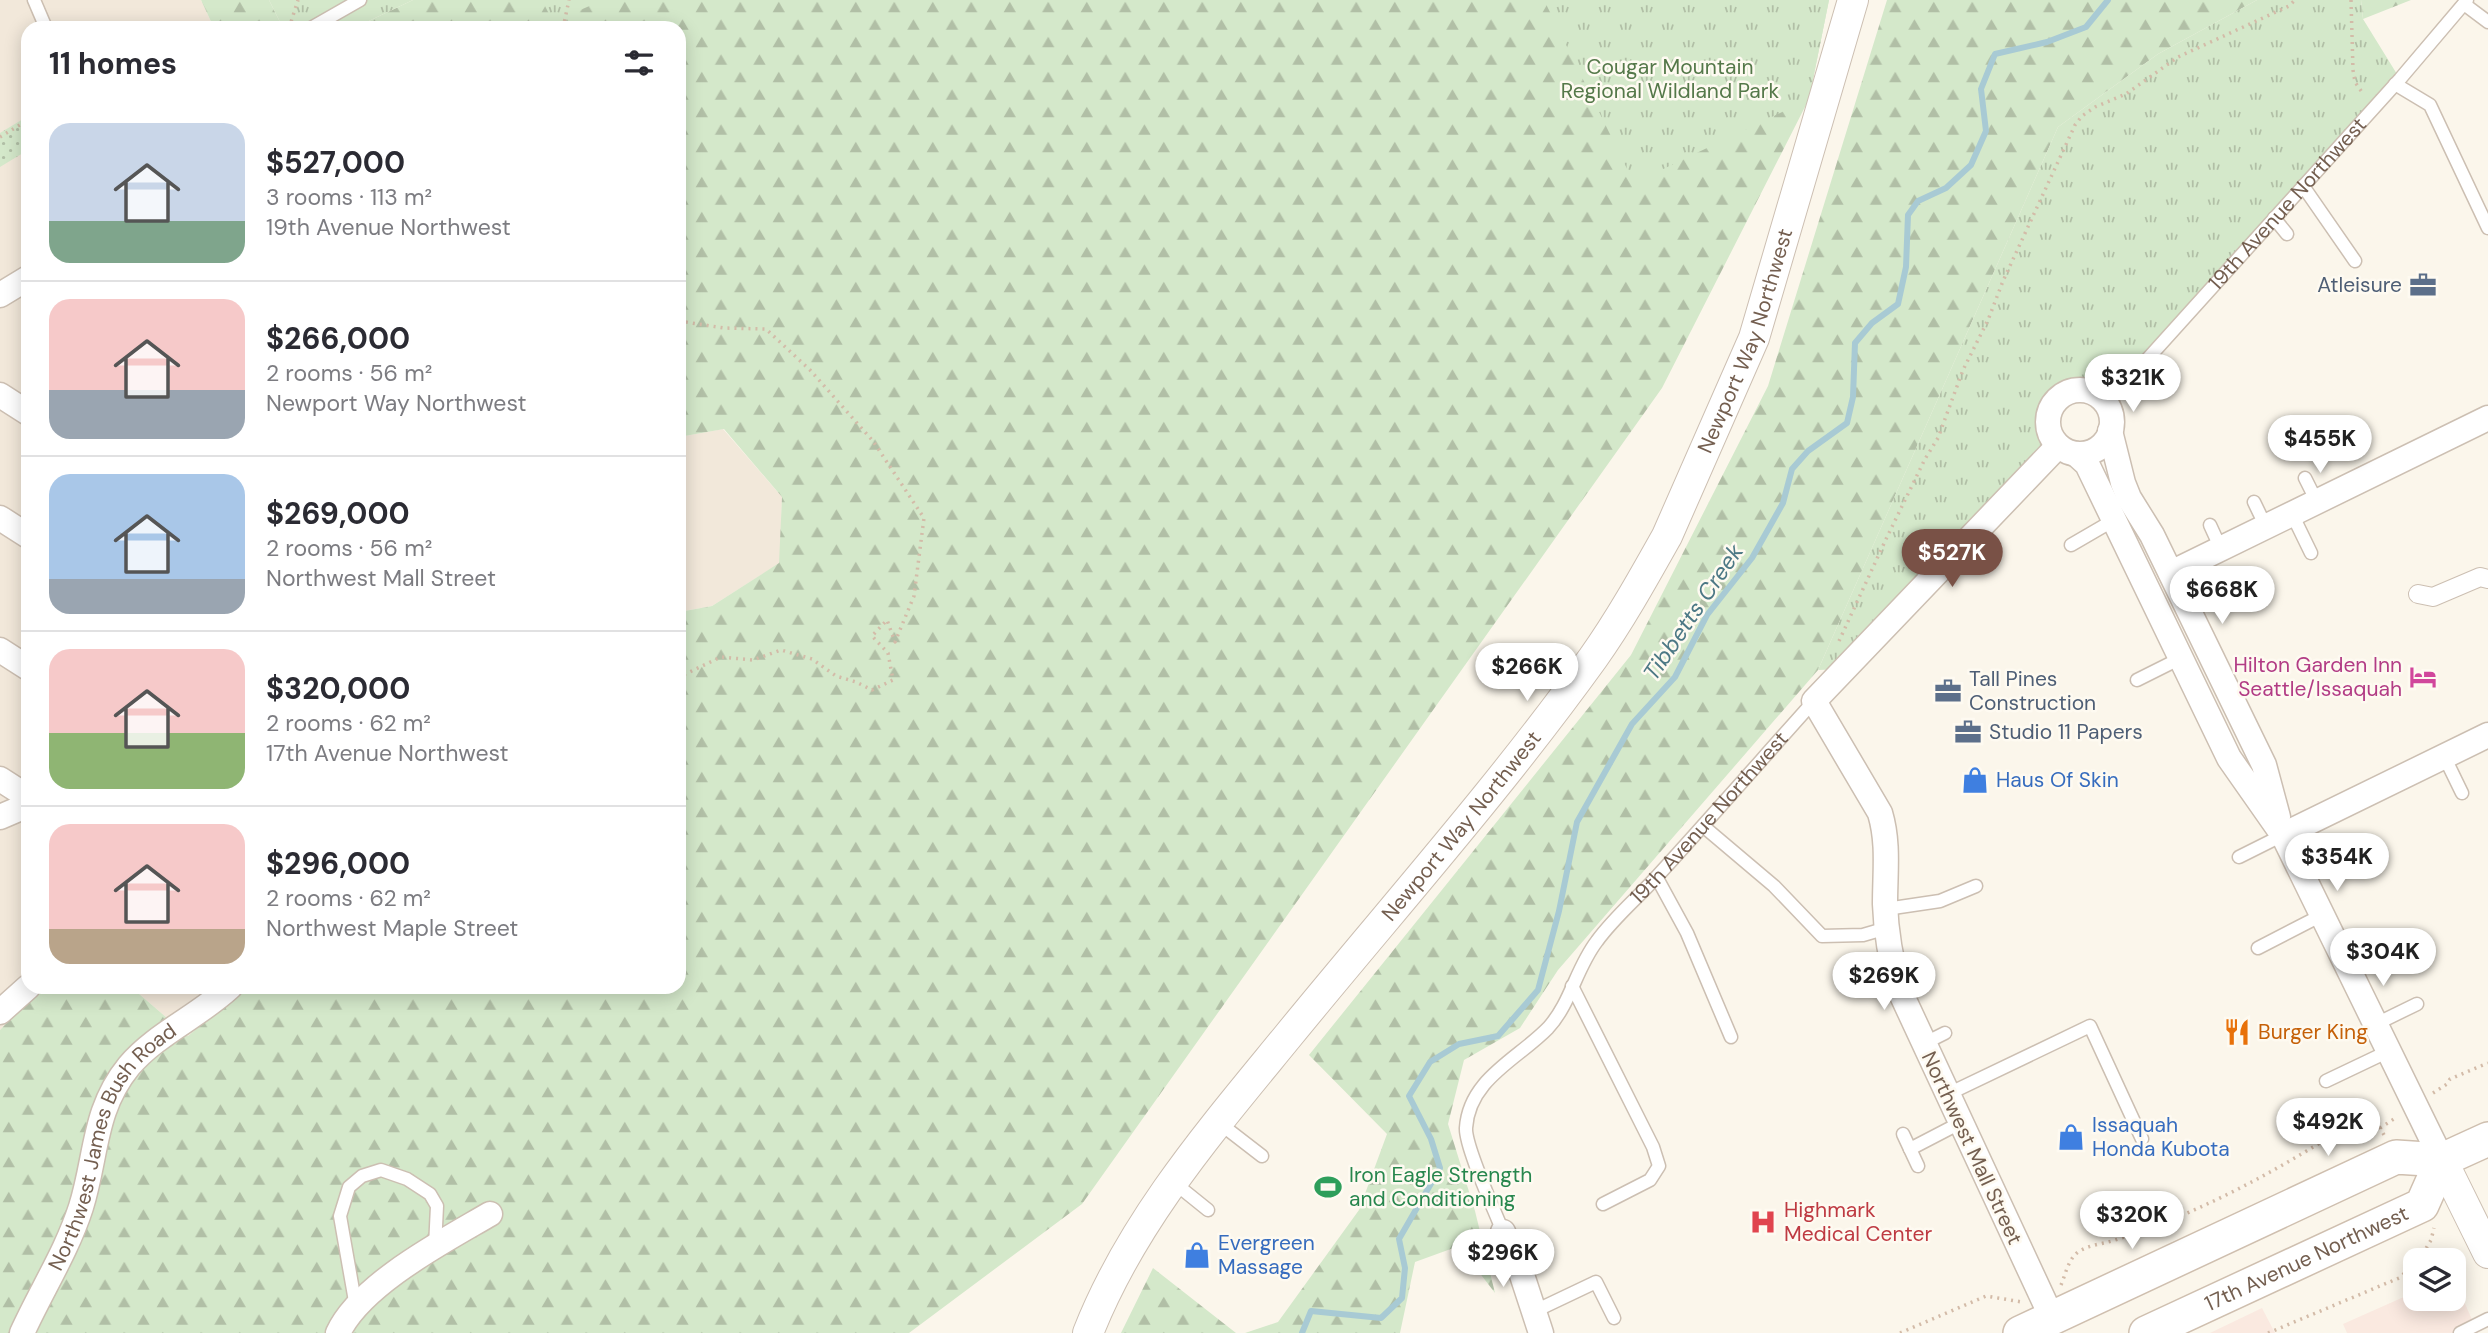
<!DOCTYPE html>
<meta charset="utf-8">
<style>
body{margin:0;font-family:"DM Sans",sans-serif;background:#f7f7f7;color:#2b2b33;height:100vh;display:flex;flex-direction:column;font-size:26px;white-space:nowrap}
*{box-sizing:border-box;margin:0}
p{font-size:23px;color:#7c7c81}
.icon{flex:none;width:38px;height:38px;fill:none;stroke:currentColor;stroke-width:2;stroke-linecap:round;stroke-linejoin:round}
.map{position:relative;flex:1;overflow:hidden}
.panel{position:absolute;left:21px;top:21px;width:665px;height:973px;display:flex;flex-direction:column;background:#fff;border-radius:21px;box-shadow:0 4px 18px #0003}
.panel>*{flex:none}
.controls{position:absolute;left:2403px;top:1248px;display:grid;gap:14px}
.controls a{display:grid;place-items:center;width:63px;height:63px;border-radius:14px;background:#fff;box-shadow:0 4px 18px #0003;font-size:35px}
.price{position:absolute;translate:-50% -60px;padding:0 16px;border-radius:24px;background:#fff;color:#222;font-size:23px;line-height:46px;filter:drop-shadow(0 2px 4px #0008)}
.price::after{content:'';position:absolute;left:50%;top:42px;width:21px;height:16px;margin-left:-10px;background:inherit;clip-path:polygon(0 0,100% 0,50% 100%)}
.price.selected{background:#795146;color:#fff}
ul{padding:0;list-style:none}
li{display:flex;align-items:center;gap:21px;height:175px;padding:0 28px}
li+li{border-top:2px solid #e1e1e2}
li span{display:grid;place-items:center;flex:none;width:196px;height:140px;border-radius:21px;color:#555}
li>.icon{margin-inline-start:auto}
span .icon{width:84px;height:84px;fill:#fffc;stroke-width:1}
li b{font-size:30px}
h2{display:flex;justify-content:space-between;align-items:center;height:84px;padding:0 28px;font-size:30px}
.map>svg:first-child{display:block}
.residential{fill:#f2e8da}
.commercial{fill:#fae9e0}
.grass{fill:url(#grass-dots)}
.forest{fill:url(#forest-firs)}
.park{fill:url(#park-tufts)}
.lines{fill:none;stroke-linecap:round;stroke-linejoin:round}
.stream{stroke:#a8cad4;stroke-width:6}
.service-casing{stroke:#ccbfb2;stroke-width:15}
.pedestrian-casing{stroke:#ccbfb2;stroke-width:20}
.minor-casing{stroke:#ccbfb2;stroke-width:27}
.tertiary-casing{stroke:#ccbfb2;stroke-width:32}
.secondary-casing{stroke:#cfbfaf;stroke-width:36}
.path{stroke:#d3bba8;stroke-width:3.5;stroke-dasharray:2 5;stroke-linecap:butt}
.service{stroke:#fff;stroke-width:12}
.pedestrian{stroke:#fff;stroke-width:18}
.minor{stroke:#fff;stroke-width:24}
.tertiary{stroke:#fff;stroke-width:30}
.secondary{stroke:#fff;stroke-width:33}
.labels{text-anchor:middle;stroke-width:5;stroke-linejoin:round;paint-order:stroke}
.park-label{font-size:21px;fill:#547849;stroke:#fefaf1}
.street-label{font-size:21px;fill:#745f50;stroke:#fefaf1}
.service-label{font-size:21px;fill:#4e5e75;stroke:#fefaf1;text-anchor:start}
.hotel-label{font-size:21px;fill:#b23c85;stroke:#fefaf1;text-anchor:end}
.shop-label{font-size:21px;fill:#366cbe;stroke:#fefaf1;text-anchor:start}
.food-label{font-size:21px;fill:#c56008;stroke:#fefaf1;text-anchor:start}
.leisure-label{font-size:21px;fill:#27864d;stroke:#fefaf1;text-anchor:start}
.health-label{font-size:21px;fill:#be3a42;stroke:#fefaf1;text-anchor:start}
.water-label{font-size:23px;font-style:italic;fill:#4c7885;stroke:#fefaf1}
</style>
<div class="map">
<svg width="2488" height="1333" viewBox="0 0 2488 1333">
<defs>
<pattern id="grass-dots" width="8" height="8" patternUnits="userSpaceOnUse" patternTransform="scale(1.75)"><rect width="8" height="8" fill="#d4e8ca"/><path d="M2 2h.1M6 6h.1" fill="none" stroke="#b1bfa6" stroke-width="1.8" stroke-linecap="round"/></pattern>
<pattern id="forest-firs" width="22" height="20" patternUnits="userSpaceOnUse" patternTransform="scale(1.75)"><rect width="22" height="20" fill="#d4e8ca"/><path d="M5 1l3.5 6h-7zM16 11l3.5 6h-7z" fill="#b1bfa6"/></pattern>
<pattern id="park-tufts" width="24" height="20" patternUnits="userSpaceOnUse" patternTransform="scale(1.75)"><rect width="24" height="20" fill="#d4e8ca"/><path d="M3 7l-1-3M5 7V3M7 7l1-3M15 17l-1-3M17 17v-4M19 17l1-3" fill="none" stroke="#b1bfa6"/></pattern>
</defs>
<rect width="100%" height="100%" fill="#fbf6eb"/>
<path class="residential" d="M0 0H201L214 28H28V987H41L0 1030Z
M723 429 782 497 780 563 712 606 679 612V437Z
M131 987H246L188 1036Z"/>
<path class="commercial" d="M2454 1279 2478 1333H2347L2343 1324 2415 1292V1298H2454Z
M2262 1308 2275 1333H2210Z"/>
<path class="grass" d="M28 116V150L0 167V133Z"/>
<path class="forest" d="M201 0H269L283 28H214Z
M413 0H1829L1809 99 1662 388 1082 1204 909 1333H0V1030L41 987H131L188 1036 246 987H679V612L712 606 779 563 782 497 724 429 679 437V28H354Z
M1887 0H2257L2158 54 2058 127 1818 670 1558 970 1520 1028 1464 1060 1448 1124 1475 1211 1495 1293 1459 1246 1415 1262 1400 1333H1245L1278 1322 1359 1210 1387 1134 1309 1055 1631 655 1768 386Z
M2361 0H2411L2363 19Z
M1153 1268 1236 1333H1121Z"/>
<path class="park" d="M269 0H413L354 28H283Z
M542 0H603L553 22Z
M1544 0H1829L1809 99 1634 183Z
M2257 0H2361L2363 19 2400 79 2106 405C2077 372 2032 402 2053 441L1844 669 1818 670 2058 127 2158 54Z"/>
<g class="lines">
<path class="stream" d="M1302 1333 1311 1311 1381 1318 1402 1298 1405 1268 1399 1239 1440 1168 1431 1139 1409 1096 1430 1062 1459 1044 1498 1036 1538 990 1559 911 1577 822 1632 724 1675 677 1707 615 1752 558 1783 503 1792 469 1808 451 1847 423 1853 397 1855 343 1872 323 1898 304 1906 267 1908 215 1918 201 1946 188 1971 165 1986 131 1981 89 1995 54 2047 42 2086 27 2108 0"/>
<defs>
<g id="service">
<path d="M34 0 46 28"/>
<path d="M2464 4 2488 22"/>
<path d="M311 28 360 0"/>
<path d="M2395 84 2430 105 2488 228"/>
<path d="M2303 186 2355 261"/>
<path d="M2274 218 2287 234"/>
<path id="s1" d="M2106 405 2400 79 2467 0"/>
<path d="M2305 478 2317 502"/>
<path d="M2254 502 2266 527"/>
<path d="M2292 514 2311 553"/>
<path d="M2210 525 2221 549"/>
<path d="M2071 545 2114 520"/>
<path d="M2137 680 2181 658"/>
<path d="M2444 756 2462 793"/>
<path d="M1703 826 1774 886 1822 936 1863 935 1887 928"/>
<path d="M2239 857 2283 835"/>
<path d="M1657 878 1687 933 1731 1037"/>
<path d="M1886 909 1940 901 1976 886"/>
<path d="M2258 948 2322 915"/>
<path d="M1572 986 1653 1147 1659 1166 1650 1180 1603 1204"/>
<path d="M1899 989 1917 980"/>
<path d="M2376 1024 2417 1004"/>
<path d="M1923 1044 1945 1033"/>
<path d="M2326 1081 2389 1051"/>
<path d="M1946 1095 2090 1026 2142 1139"/>
<path d="M1218 1122 1262 1156"/>
<path d="M1903 1134 1918 1166"/>
<path d="M1910 1149 1960 1123"/>
<path d="M1172 1181 1208 1210"/>
<path id="s2" d="M1503 1232C1495 1211 1465 1147 1466 1128 1469 1079 1518 1059 1548 1028 1571 1003 1576 968 1597 941 1615 916 1641 895 1662 871 1713 815 1763 758 1814 701"/>
<path d="M356 1307 340 1216 349 1187 362 1176 381 1170 407 1179 430 1194 437 1206 435 1247"/>
<path d="M1535 1311 1596 1282 1614 1318"/>
<path d="M2460 1333 2488 1319"/>
</g>
<path id="pedestrian" d="M2418 594 2433 597 2480 577 2488 579"/>
<g id="minor">
<path d="M0 295 28 278"/>
<circle cx="2080" cy="422" r="32"/>
<path d="M0 395 28 413"/>
<path d="M2110 431 2123 483 2129 498 2152 535 2264 765 2278 817"/>
<path d="M2076 454 2087 464 2229 758 2283 835 2442 1160"/>
<path d="M0 518 28 536"/>
<path d="M2171 573 2488 418"/>
<path d="M0 650 28 668"/>
<path d="M0 779 28 797"/>
<path d="M0 817 28 805"/>
<path d="M2283 835 2488 735"/>
<path d="M0 1012 28 987"/>
<path d="M1503 1232 1521 1272 1541 1333"/>
<path d="M2052 1318 1899 989C1891 961 1886 933 1885 904 1885 872 1889 843 1880 813L1814 701 2058 446"/>
<path id="s3" d="M22 1333C41 1291 67 1251 81 1207 97 1156 93 1110 129 1066 156 1034 199 1016 230 987"/>
<path d="M338 1333C361 1284 444 1241 490 1214"/>
</g>
<g id="tertiary">
<path d="M2442 1160 2488 1253"/>
<path id="s4" d="M1088 1333C1132 1221 1212 1129 1288 1036 1390 911 1498 790 1593 658 1620 620 1644 577 1667 536L1754 338 1853 0"/>
</g>
<g id="secondary">
<path d="M2020 1333 2396 1157 2442 1160 2488 1139"/>
<path id="s5" d="M2146 1333 2422 1205 2442 1160"/>
</g>
</defs>
<use href="#service" class="service-casing"/>
<use href="#pedestrian" class="pedestrian-casing"/>
<use href="#minor" class="minor-casing"/>
<use href="#tertiary" class="tertiary-casing"/>
<use href="#secondary" class="secondary-casing"/>
<path class="path" d="M2351 0 2353 70 2355 82 2364 95
M289 28 298 0
M563 28 569 0
M0 137 28 120
M679 321 724 328 766 329 810 370 873 441 924 518 914 596 895 642 887 620 872 636 888 653 893 680 872 690 856 682 836 676 812 659 781 650 753 660 721 657 679 677
M1839 641 1887 537 1925 459 1938 438 1963 370 1988 320 2003 281 2075 125 2082 116 2095 107 2126 94 2178 57 2289 6 2295 0
M2433 1093 2447 1084 2450 1079 2488 1063
M2380 1128 2397 1117
M2419 1260 2431 1240 2434 1228
M2061 1285C2066 1273 2068 1260 2078 1252 2090 1244 2105 1244 2118 1239 2135 1234 2152 1227 2168 1221 2235 1194 2296 1159 2356 1120L2380 1128 2384 1135
M1900 1333 1986 1296 2022 1302
M2268 1333 2399 1278 2415 1264"/>
<use href="#service" class="service"/>
<use href="#pedestrian" class="pedestrian"/>
<use href="#minor" class="minor"/>
<use href="#tertiary" class="tertiary"/>
<use href="#secondary" class="secondary"/>
</g>
<defs>
<symbol id="office-bare" viewBox="-9 -9 18 18"><path d="M-6-3h4V-5.5h4V-3h4V5H-6ZM-1-4.5V-3h2v-1.5ZM-6 0V1H6V0Z" fill="#5c6f8a" stroke="#fefaf1" stroke-width="2.5" paint-order="stroke"/></symbol>
<symbol id="hotel-bare" viewBox="-9 -9 18 18"><path d="M-6-4.5h1.5V1H6V5H4.5V3h-9V5H-6ZM-4 0a1.8 1.8 0 1 1 3.6 0ZM.5 0V-2.5h3Q6-2.5 6 0Z" fill="#d1479c" stroke="#fefaf1" stroke-width="2.5" paint-order="stroke"/></symbol>
<symbol id="shop-bare" viewBox="-9 -9 18 18"><path d="M-5-2.5h2.3a2.7 3.5 0 0 1 5.4 0H5L5.5 6h-11ZM-1.5-2.5h3a1.5 2.3 0 0 0-3 0Z" fill="#3f7fe0" stroke="#fefaf1" stroke-width="2.5" paint-order="stroke"/></symbol>
<symbol id="restaurant-bare" viewBox="-9 -9 18 18"><path d="M-5-6h1v4h1v-4h1v4h1v-4h1v5L-1.5 .5V6h-2V.5L-5-1ZM5-6V6H3V1.5H1.5Q1.5-4 5-6Z" fill="#e8710a" stroke="#fefaf1" stroke-width="2.5" paint-order="stroke"/></symbol>
<symbol id="stadium-bare" viewBox="-9 -9 18 18"><path d="M0-5a6.5 5 0 1 0 0 10a6.5 5 0 1 0 0-10ZM-3.5-1.8h7v3.6h-7Z" fill="#2e9e5b" stroke="#fefaf1" stroke-width="2.5" paint-order="stroke"/></symbol>
<symbol id="hospital-bare" viewBox="-9 -9 18 18"><path d="M-5-5h3v3.5h4V-5h3V5h-3V1.5h-4V5h-3Z" fill="#e0444e" stroke="#fefaf1" stroke-width="2.5" paint-order="stroke"/></symbol>
</defs>
<g fill-rule="evenodd">
<use href="#office-bare" x="2404" y="266" width="38" height="38"/>
<use href="#hotel-bare" x="2404" y="658" width="38" height="38"/>
<use href="#office-bare" x="1929" y="672" width="38" height="38"/>
<use href="#office-bare" x="1949" y="713" width="38" height="38"/>
<use href="#shop-bare" x="1956" y="761" width="38" height="38"/>
<use href="#restaurant-bare" x="2218" y="1013" width="38" height="38"/>
<use href="#shop-bare" x="2052" y="1118" width="38" height="38"/>
<use href="#stadium-bare" x="1309" y="1168" width="38" height="38"/>
<use href="#hospital-bare" x="1744" y="1203" width="38" height="38"/>
<use href="#shop-bare" x="1178" y="1236" width="38" height="38"/>
</g>
<g class="labels">
<g class="park-label">
<text x="1670" y="74">Cougar Mountain<tspan x="1670" dy="24">Regional Wildland Park</tspan></text>
</g>
<g class="street-label">
<text dy="7" stroke="none"><textPath href="#s1" startOffset="271">19th Avenue Northwest</textPath></text>
<text dy="7" stroke="none"><textPath href="#s4" startOffset="1199">Newport Way Northwest</textPath></text>
<text dy="7" stroke="none"><textPath href="#s2" startOffset="511">19th Avenue Northwest</textPath></text>
<text dy="7" stroke="none"><textPath href="#s4" startOffset="632">Newport Way Northwest</textPath></text>
<text transform="translate(1972 1148) rotate(65)" y="7">Northwest Mall Street</text>
<text dy="7" stroke="none"><textPath href="#s3" startOffset="210">Northwest James Bush Road</textPath></text>
<text dy="7" stroke="none"><textPath href="#s5" startOffset="177">17th Avenue Northwest</textPath></text>
</g>
<g class="service-label">
<text x="2402" y="292" text-anchor="end">Atleisure</text>
<text x="1969" y="686">Tall Pines<tspan x="1969" dy="24">Construction</tspan></text>
<text x="1989" y="739">Studio 11 Papers</text>
</g>
<g class="hotel-label">
<text x="2402" y="672">Hilton Garden Inn<tspan x="2402" dy="24">Seattle/Issaquah</tspan></text>
</g>
<g class="shop-label">
<text x="1996" y="787">Haus Of Skin</text>
<text x="2092" y="1132">Issaquah<tspan x="2092" dy="24">Honda Kubota</tspan></text>
<text x="1218" y="1250">Evergreen<tspan x="1218" dy="24">Massage</tspan></text>
</g>
<g class="food-label">
<text x="2258" y="1039">Burger King</text>
</g>
<g class="leisure-label">
<text x="1349" y="1182">Iron Eagle Strength<tspan x="1349" dy="24">and Conditioning</tspan></text>
</g>
<g class="health-label">
<text x="1784" y="1217">Highmark<tspan x="1784" dy="24">Medical Center</tspan></text>
</g>
<g class="water-label">
<text transform="translate(1693 612) rotate(-56)" y="8">Tibbetts Creek</text>
</g>
</g>
</svg>
<div class="controls">
<a><svg class="icon" aria-label="layers" viewBox="0 0 24 24"><path d="M12 4l9 5-9 5-9-5zM3 14l9 5 9-5"/></svg></a>
</div>
<b class="price" style="left:2133px;top:414px">$321K</b>
<b class="price" style="left:2320px;top:475px">$455K</b>
<b class="price selected" style="left:1952px;top:589px">$527K</b>
<b class="price" style="left:2222px;top:626px">$668K</b>
<b class="price" style="left:1527px;top:703px">$266K</b>
<b class="price" style="left:2337px;top:893px">$354K</b>
<b class="price" style="left:2383px;top:988px">$304K</b>
<b class="price" style="left:1884px;top:1012px">$269K</b>
<b class="price" style="left:2328px;top:1158px">$492K</b>
<b class="price" style="left:2132px;top:1251px">$320K</b>
<b class="price" style="left:1503px;top:1289px">$296K</b>
<section class="panel">
<h2>11 homes<svg class="icon" aria-label="filters" viewBox="0 0 24 24"><path d="M4 7h16M4 17h16"/><circle cx="9" cy="7" r="2"/><circle cx="15" cy="17" r="2"/></svg></h2>
<ul>
<li><span style="background:linear-gradient(#c9d6e8 70%,#7fa58c 0)"><svg class="icon" aria-label="home" viewBox="0 0 24 24"><path d="M3 11l9-7 9 7M6 9v11h12V9"/></svg></span><div><b>$527,000</b><p>3 rooms · 113 m²</p><p>19th Avenue Northwest</p></div></li>
<li><span style="background:linear-gradient(#f6c9c9 65%,#9aa5b1 0)"><svg class="icon" aria-label="home" viewBox="0 0 24 24"><path d="M3 11l9-7 9 7M6 9v11h12V9"/></svg></span><div><b>$266,000</b><p>2 rooms · 56 m²</p><p>Newport Way Northwest</p></div></li>
<li><span style="background:linear-gradient(#a9c7e8 75%,#9aa5b1 0)"><svg class="icon" aria-label="home" viewBox="0 0 24 24"><path d="M3 11l9-7 9 7M6 9v11h12V9"/></svg></span><div><b>$269,000</b><p>2 rooms · 56 m²</p><p>Northwest Mall Street</p></div></li>
<li><span style="background:linear-gradient(#f6c9c9 60%,#8fb573 0)"><svg class="icon" aria-label="home" viewBox="0 0 24 24"><path d="M3 11l9-7 9 7M6 9v11h12V9"/></svg></span><div><b>$320,000</b><p>2 rooms · 62 m²</p><p>17th Avenue Northwest</p></div></li>
<li><span style="background:linear-gradient(#f6c9c9 75%,#b9a48a 0)"><svg class="icon" aria-label="home" viewBox="0 0 24 24"><path d="M3 11l9-7 9 7M6 9v11h12V9"/></svg></span><div><b>$296,000</b><p>2 rooms · 62 m²</p><p>Northwest Maple Street</p></div></li>
</ul>
</section>
</div>
